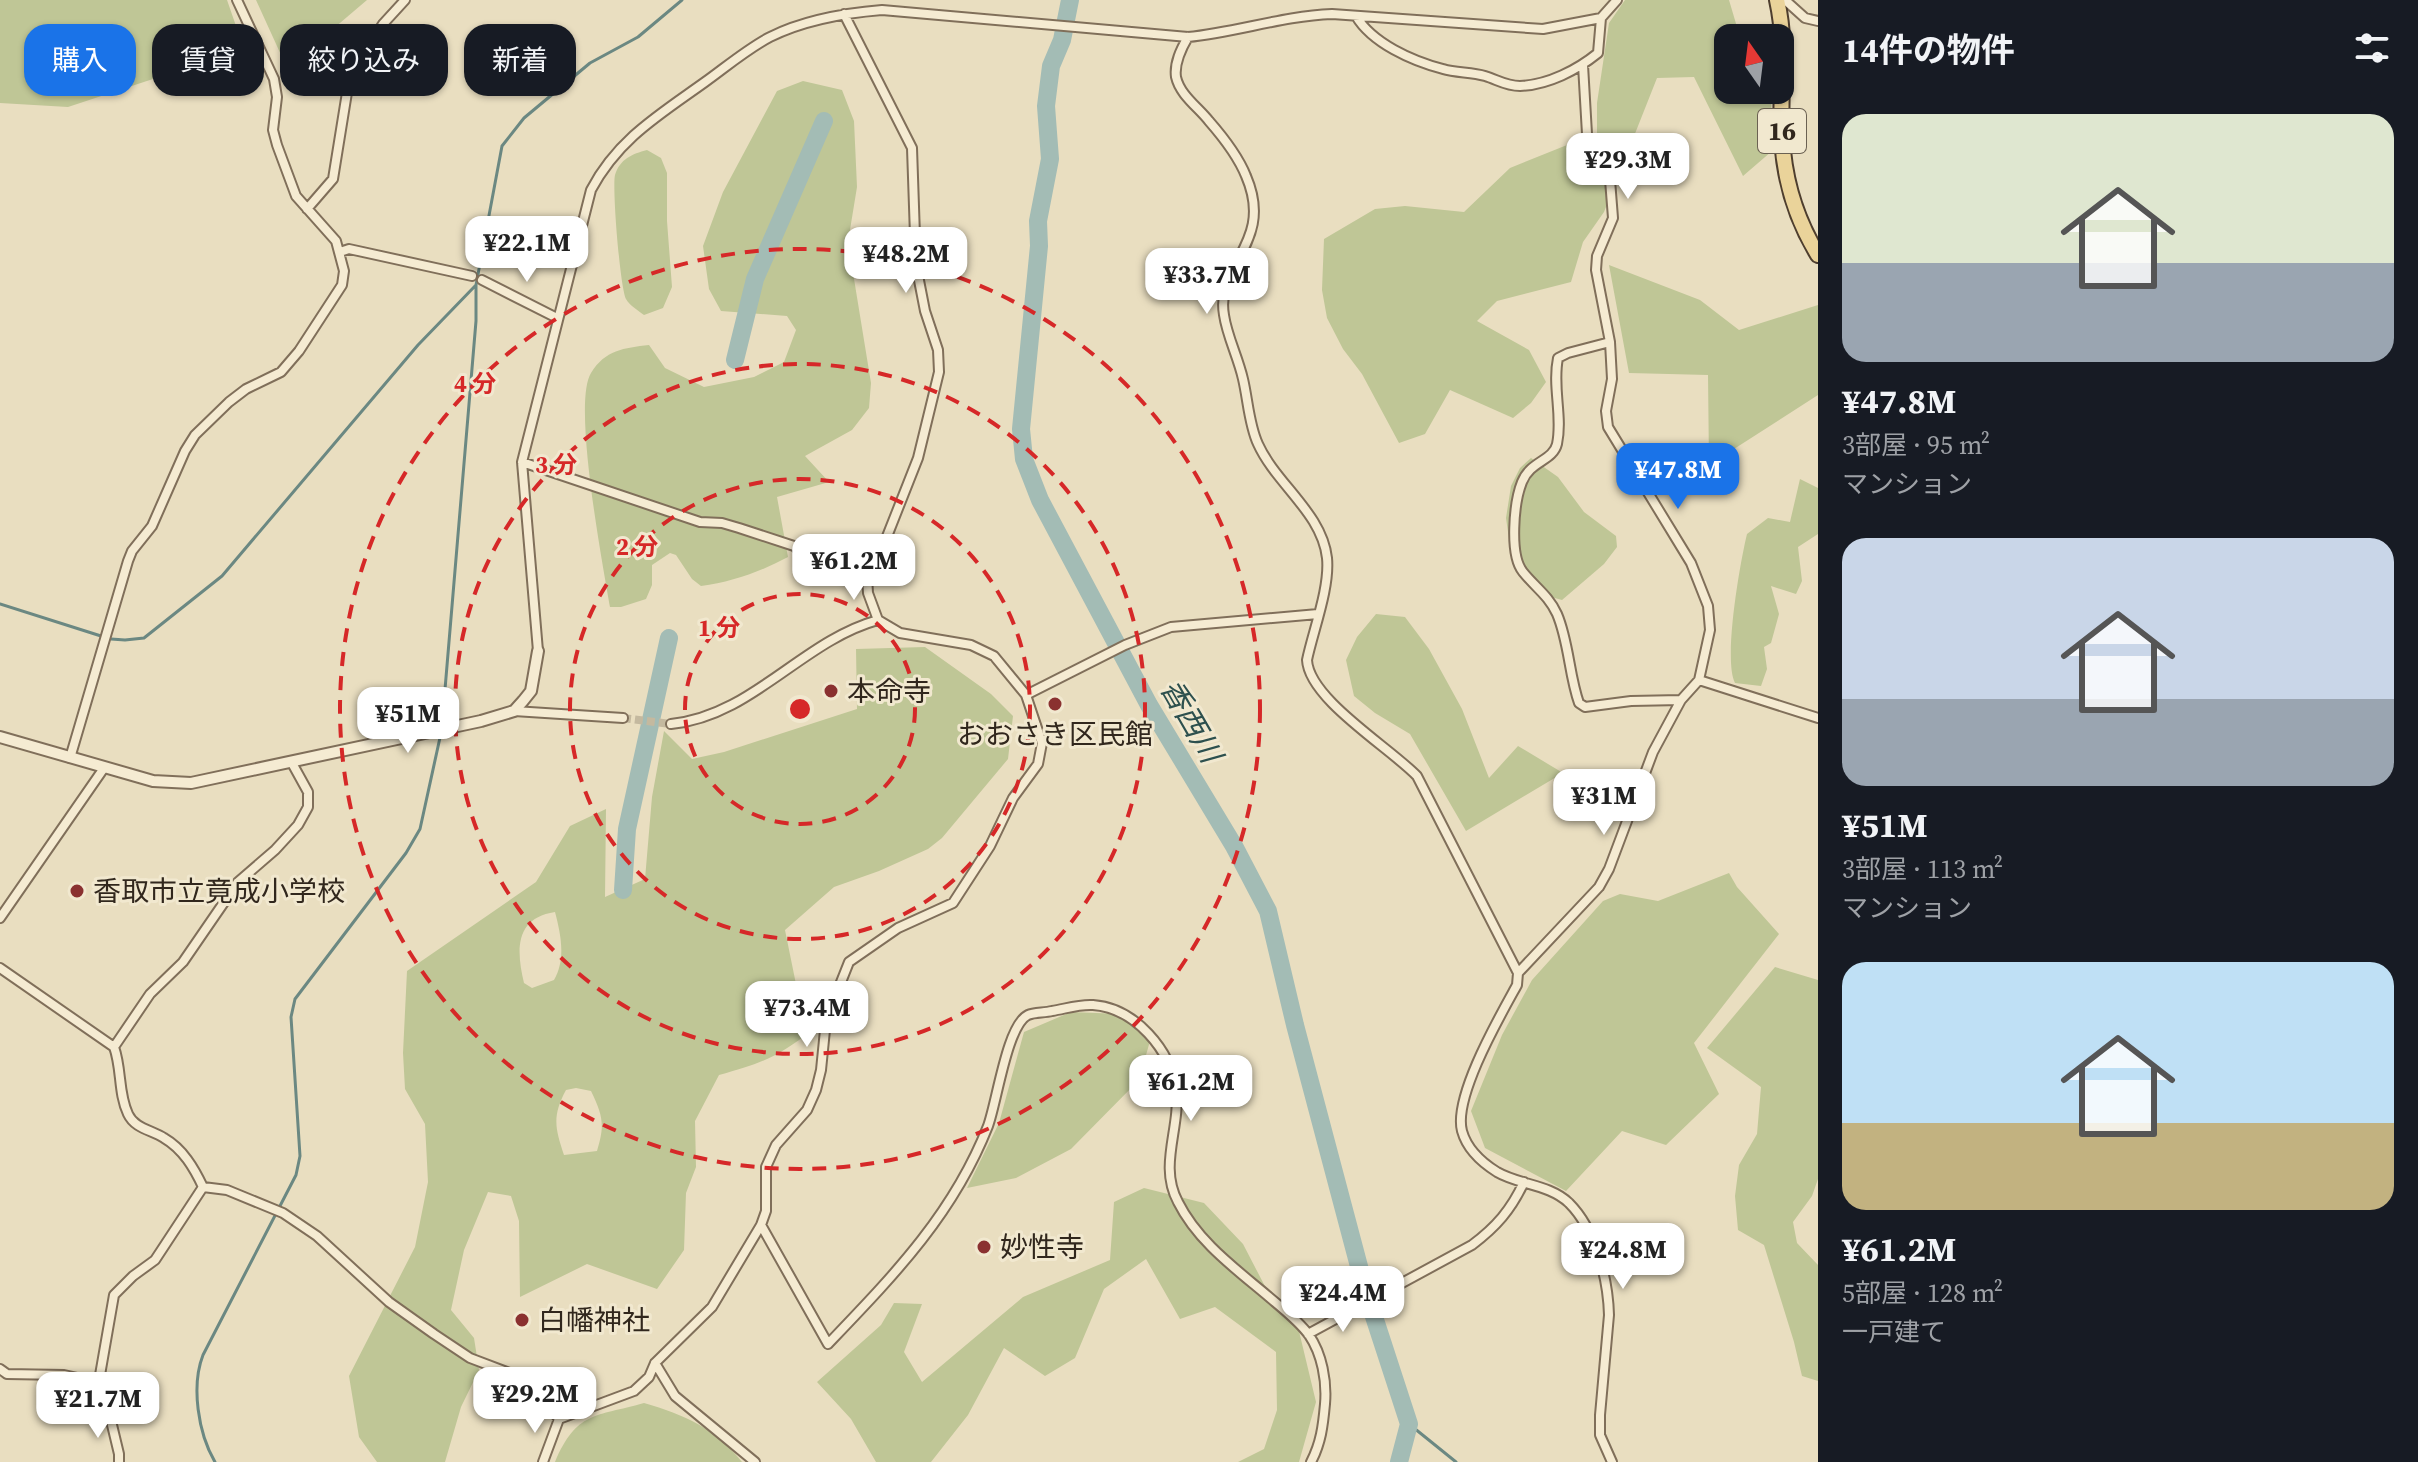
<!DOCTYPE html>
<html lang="ja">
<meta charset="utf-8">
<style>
body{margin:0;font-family:"Source Serif 4","Noto Sans JP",serif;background:#20242c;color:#f1f3f6;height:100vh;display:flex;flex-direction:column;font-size:30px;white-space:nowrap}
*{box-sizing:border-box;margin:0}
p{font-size:26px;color:#9ea1a6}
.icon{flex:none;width:44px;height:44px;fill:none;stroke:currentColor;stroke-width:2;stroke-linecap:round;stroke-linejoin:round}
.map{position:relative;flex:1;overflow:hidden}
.drawer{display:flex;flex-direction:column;background:#171b24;width:600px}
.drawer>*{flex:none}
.banner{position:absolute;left:24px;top:24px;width:760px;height:72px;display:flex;gap:16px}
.needle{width:52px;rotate:346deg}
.buttons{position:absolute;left:1714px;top:24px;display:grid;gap:16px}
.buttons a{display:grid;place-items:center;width:80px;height:80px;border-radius:16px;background:#171b24;box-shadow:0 2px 6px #0004;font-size:40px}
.price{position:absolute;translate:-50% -68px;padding:0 18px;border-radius:16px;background:#fff;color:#222;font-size:26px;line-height:52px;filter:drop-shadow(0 2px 4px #0008)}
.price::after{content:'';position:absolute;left:50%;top:48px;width:24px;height:18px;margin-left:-12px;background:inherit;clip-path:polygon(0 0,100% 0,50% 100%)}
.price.current{background:#1a73e8;color:#fff}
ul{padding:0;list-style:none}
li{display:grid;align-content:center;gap:16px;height:424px;padding:0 24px}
li span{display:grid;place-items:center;height:248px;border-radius:24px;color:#555}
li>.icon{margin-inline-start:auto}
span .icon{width:144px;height:144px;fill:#fffc;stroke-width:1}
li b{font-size:34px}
h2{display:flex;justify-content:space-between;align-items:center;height:96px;padding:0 24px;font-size:34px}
.chip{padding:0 28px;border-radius:24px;background:#171b24;box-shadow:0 2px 6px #0004;font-size:28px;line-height:72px}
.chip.current{background:#1a73e8;color:#fff}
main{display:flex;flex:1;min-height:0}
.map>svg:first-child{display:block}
.green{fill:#bfc696;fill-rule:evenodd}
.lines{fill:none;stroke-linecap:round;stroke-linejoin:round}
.stream{stroke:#6b8882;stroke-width:3}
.river{stroke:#a3bcb5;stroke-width:18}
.minor-tunnel{stroke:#c4b99f;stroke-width:8;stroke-dasharray:8 4;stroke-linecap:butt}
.minor-casing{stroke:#806f5a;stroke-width:12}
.tertiary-casing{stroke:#806f5a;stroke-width:14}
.primary-casing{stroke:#4e3e2e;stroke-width:18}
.minor{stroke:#f5ebd2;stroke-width:8}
.tertiary{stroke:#f5ebd2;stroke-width:10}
.primary{stroke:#ead39a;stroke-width:14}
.ring{fill:none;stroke:#d62828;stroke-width:4;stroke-dasharray:14 10}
.poi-dot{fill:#8a3130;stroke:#f1e8cf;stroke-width:3}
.labels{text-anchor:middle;stroke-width:6;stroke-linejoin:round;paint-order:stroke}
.shield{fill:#f1e8cf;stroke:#6b6152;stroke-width:2}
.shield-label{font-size:26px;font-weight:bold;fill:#31271d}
.poi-label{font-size:28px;fill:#31271d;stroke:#f1e8cf;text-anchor:start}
.water-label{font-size:30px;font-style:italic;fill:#2d504e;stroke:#f1e8cf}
.centre{fill:#d62828;stroke:#f1e8cf;stroke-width:4}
.ring-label{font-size:24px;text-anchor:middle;font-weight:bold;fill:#d62828;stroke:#f1e8cf;stroke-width:6;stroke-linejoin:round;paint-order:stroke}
</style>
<main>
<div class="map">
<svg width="1818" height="1462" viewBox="0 0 1818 1462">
<rect width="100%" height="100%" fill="#e9dec0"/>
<path class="green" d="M0 0H227L244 49 68 107 0 103Z
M256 0H367L287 68Z
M1625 0H1729L1737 27 1748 38H1728V90H1771L1772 151 1743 176 1694 77 1657 78 1604 212 1583 242 1571 282 1497 301 1477 321 1529 350 1546 382 1531 403 1513 418 1450 390 1425 434 1399 443 1362 374 1343 349 1327 318 1322 290 1324 239 1375 209 1405 206 1464 212 1510 168 1597 133V103L1609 23Z
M803 81 842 90 854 121 857 187 848 242 871 383 869 408 852 430 805 456 829 482 777 497 788 557C760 572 732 582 701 586L692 579 676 555 670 553 652 565V585L646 599 621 607H610C603 566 572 403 591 373 605 350 624 348 649 345L665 368 704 387 754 377 784 362 796 330 787 316 721 311 709 289 703 246 723 192 777 91Z
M647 150 661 158 667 173V221L672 287 663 308 644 315C639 311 629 305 626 299 620 287 612 187 615 175 620 159 632 154 647 150Z
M1609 265 1700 300 1739 330 1818 305V395L1709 465 1708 375 1629 373Z
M1531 458 1558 477 1584 512 1616 536 1617 547 1604 564 1562 600 1540 594 1512 560 1506 518 1511 486 1520 468Z
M1800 479 1818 488V534L1798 547 1802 581 1796 594 1771 586 1779 614 1771 643 1764 647 1767 669 1761 686 1735 683C1723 660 1740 563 1747 534L1768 518 1790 522Z
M1376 614 1405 617 1429 649 1462 709 1489 778 1518 746 1563 773 1466 831 1410 734 1375 713 1354 696 1346 660 1357 637Z
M925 647 991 694 1013 716 1008 759 942 838 928 849 879 871 834 887 785 930 799 999 812 1030C780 1056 760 1064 719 1075L695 1121 696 1167 686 1193 684 1250 657 1289 587 1264 520 1297 519 1221 511 1196 488 1192 464 1250 451 1310 474 1338 479 1370 461 1407 445 1462H377L359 1437 349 1376 415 1247 428 1182 425 1124 405 1089 403 1053 407 971 536 882 570 826 606 809 605 897 645 879 652 797 664 731 692 759 724 752 857 709 856 649ZM555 912C561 935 566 959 554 980L532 988 524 983C516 950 515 918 555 912ZM576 1088 591 1091C603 1116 605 1125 597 1151L564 1155C555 1128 552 1116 566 1090Z
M1729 873 1737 887 1779 934 1694 1043 1719 1094 1666 1145 1622 1131 1566 1191 1485 1148 1471 1111 1502 1035 1532 980 1603 901 1620 894 1658 901Z
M1775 967 1818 980V1179L1812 1196 1793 1222 1797 1243 1818 1265V1381L1802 1376 1794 1342 1764 1245 1738 1230 1735 1196 1739 1165 1757 1134 1761 1087 1707 1048Z
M1071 1012 1122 1014 1145 1025 1150 1041 1139 1080 1071 1149 1016 1178 967 1188 999 1123 1024 1032Z
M1144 1188 1204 1203 1243 1244 1270 1296 1298 1327 1316 1402 1299 1462H1238L1264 1449 1277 1410 1276 1352 1215 1307 1180 1319 1146 1259 1104 1289 1075 1358 1045 1376 1004 1348 968 1415 931 1462H876L851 1419 817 1382 881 1325 894 1303 922 1304 904 1352 922 1382 1023 1297 1110 1260 1114 1202Z
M644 1403C685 1415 715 1428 742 1462H555C577 1411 595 1417 644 1403Z"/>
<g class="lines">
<path class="stream" d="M0 604 101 636
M111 639 125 640 144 638 222 576 418 345 476 285
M442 725 476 321V285L502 146 524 118 590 63 638 37 682 0
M1409 1424 1456 1462
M215 1462C198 1433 191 1386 203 1355L296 1175 300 1156 291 1017 295 999 406 853 420 829 441 733"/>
<path class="river" d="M1070 0 1062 40 1051 66 1046 106 1050 159 1038 221 1039 246 1021 429 1024 459 1040 500 1149 705 1234 846 1268 911 1295 1025 1365 1289 1409 1424 1399 1462
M735 360 755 279 824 121
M623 890 627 829 669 638"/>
<path class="minor-tunnel" d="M623 718 671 724"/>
<defs>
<path id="minor" d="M1785 0 1805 18 1818 21
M1356 16C1372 43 1412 61 1443 69 1456 73 1471 72 1485 76 1498 80 1506 86 1520 86 1548 85 1577 70 1598 53L1601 18
M1188 37C1181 49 1174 63 1176 77 1180 95 1198 107 1209 121 1223 137 1238 156 1246 176 1275 243 1215 264 1224 315 1227 336 1238 357 1243 379 1248 400 1249 425 1258 444 1276 484 1322 513 1327 558 1330 588 1313 631 1307 660 1309 699 1389 747 1417 776L1518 973 1517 985C1500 1016 1453 1097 1462 1131 1467 1149 1481 1162 1497 1172 1519 1185 1549 1184 1569 1203 1596 1230 1608 1279 1609 1315L1600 1415V1435L1612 1462
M307 209 333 179 350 74 383 24 405 0
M340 252 349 249 472 276
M482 280 557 318
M1610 342 1568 353 1558 358C1552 387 1563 416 1557 444 1553 461 1530 461 1522 482 1514 502 1509 555 1523 572 1535 587 1549 596 1557 614 1569 642 1569 675 1579 703L1585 707 1631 701 1681 700
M522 462 700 522 722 523 739 528 794 546 814 562 844 567 867 577
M538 651 522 462 591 190C618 139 659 115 705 82 726 67 747 49 770 37 804 20 845 13 882 10L1188 37C1237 32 1283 16 1332 14L1543 29 1601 18 1617 0
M1699 680 1818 718
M1026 695 1125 645 1171 627 1318 614
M514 711 623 718
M671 724C752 716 802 641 878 620
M70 758 128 561 132 551 152 526 185 451 195 435 229 402 246 389 281 372 299 351 342 285 344 271 336 241 296 196 277 145 273 130 277 97 274 79 237 0
M0 918 104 768
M0 968 114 1047C122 1069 118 1093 128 1114 135 1129 152 1130 164 1138 183 1149 194 1168 203 1187
M1518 973 1599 887 1609 869 1653 752 1681 700 1699 680 1710 630 1708 606 1691 563 1608 427 1606 411 1612 379 1610 342 1596 270 1597 256 1613 218 1609 167 1587 134 1583 65
M114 1047 150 994 183 962 238 882 275 850 298 825 308 807V792L292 763
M203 1187 227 1190 283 1213 317 1236 389 1302 434 1334 470 1358 520 1377 535 1388 559 1419
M761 1225 828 1344C893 1276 953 1215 988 1126 997 1102 1007 1025 1028 1015 1034 1012 1044 1013 1052 1011 1065 1009 1079 1004 1093 1005 1135 1008 1171 1050 1176 1090 1181 1128 1158 1165 1178 1202 1198 1242 1236 1269 1269 1297 1282 1308 1299 1321 1309 1335 1322 1354 1327 1381 1325 1404 1323 1426 1321 1443 1311 1462
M1308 1334 1472 1245C1496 1227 1511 1210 1524 1182
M655 1363 675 1396 755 1462
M0 1369 7 1374 64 1375 82 1379 105 1410
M119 1462V1454L100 1375 114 1295 133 1276 155 1260 203 1187
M543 1462 559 1419 634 1391 649 1377 655 1363 712 1307 761 1225 766 1211V1167L776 1145 807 1110 816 1090 821 1070 826 1020 849 962 898 928 953 903 990 846 1013 798 1038 764 1042 743 1026 695 994 656 971 645 900 633 878 620 868 593 867 577 886 539 918 458 939 372 938 350 925 311 916 265 912 148 844 14"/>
<path id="tertiary" d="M0 737 153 781 191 783 481 721 514 711 523 701 531 691 538 651"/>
<path id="primary" d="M1777 0C1788 50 1779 88 1782 137 1784 180 1796 219 1818 255"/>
</defs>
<use href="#minor" class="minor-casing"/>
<use href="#tertiary" class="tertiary-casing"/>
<use href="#primary" class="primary-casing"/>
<use href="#minor" class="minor"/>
<use href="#tertiary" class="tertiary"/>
<use href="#primary" class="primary"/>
</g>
<g class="ring">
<circle cx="800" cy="709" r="115"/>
<circle cx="800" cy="709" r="230"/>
<circle cx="800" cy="709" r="345"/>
<circle cx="800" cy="709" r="460"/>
</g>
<g class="poi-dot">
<circle cx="831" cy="691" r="8"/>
<circle cx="1055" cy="704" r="8"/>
<circle cx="77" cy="891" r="8"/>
<circle cx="984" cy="1247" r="8"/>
<circle cx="522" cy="1320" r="8"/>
</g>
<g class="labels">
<rect class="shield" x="1758" y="109" width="48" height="44" rx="6"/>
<g class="shield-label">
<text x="1782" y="140">16</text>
</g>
<g class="poi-label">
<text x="847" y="701">本命寺</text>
<text x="1055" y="744" text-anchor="middle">おおさき区民館</text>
<text x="93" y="901">香取市立竟成小学校</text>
<text x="1000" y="1257">妙性寺</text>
<text x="538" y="1330">白幡神社</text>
</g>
<g class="water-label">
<text transform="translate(1191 721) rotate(60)" y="10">香西川</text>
</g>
</g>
<circle cx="800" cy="709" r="12" class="centre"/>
<g class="ring-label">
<text x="475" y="392">4 分</text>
<text x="556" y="473">3 分</text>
<text x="637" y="555">2 分</text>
<text x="719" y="636">1 分</text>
</g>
</svg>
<div class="buttons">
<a><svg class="needle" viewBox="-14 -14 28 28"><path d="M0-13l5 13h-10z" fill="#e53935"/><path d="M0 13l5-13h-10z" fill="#9ea1a6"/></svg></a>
</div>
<b class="price" style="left:1628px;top:201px">¥29.3M</b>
<b class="price" style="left:527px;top:284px">¥22.1M</b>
<b class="price" style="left:906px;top:295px">¥48.2M</b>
<b class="price" style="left:1207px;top:316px">¥33.7M</b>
<b class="price current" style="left:1678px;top:511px">¥47.8M</b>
<b class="price" style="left:854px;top:602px">¥61.2M</b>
<b class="price" style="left:408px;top:755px">¥51M</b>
<b class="price" style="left:1604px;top:837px">¥31M</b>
<b class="price" style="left:807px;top:1049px">¥73.4M</b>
<b class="price" style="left:1191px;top:1123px">¥61.2M</b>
<b class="price" style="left:1623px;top:1291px">¥24.8M</b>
<b class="price" style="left:1343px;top:1334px">¥24.4M</b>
<b class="price" style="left:535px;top:1435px">¥29.2M</b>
<b class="price" style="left:98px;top:1440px">¥21.7M</b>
<div class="banner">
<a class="chip current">購入</a>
<a class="chip">賃貸</a>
<a class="chip">絞り込み</a>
<a class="chip">新着</a>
</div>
</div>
<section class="drawer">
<h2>14件の物件<svg class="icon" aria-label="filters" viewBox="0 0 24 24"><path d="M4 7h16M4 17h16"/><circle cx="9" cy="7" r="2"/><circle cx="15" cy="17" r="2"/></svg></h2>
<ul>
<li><span style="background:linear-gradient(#dfe7d0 60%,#9aa5b1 0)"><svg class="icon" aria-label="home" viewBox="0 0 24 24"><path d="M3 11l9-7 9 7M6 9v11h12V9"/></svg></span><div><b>¥47.8M</b><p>3部屋 · 95 m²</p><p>マンション</p></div></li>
<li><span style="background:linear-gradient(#c9d6e8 65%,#9aa5b1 0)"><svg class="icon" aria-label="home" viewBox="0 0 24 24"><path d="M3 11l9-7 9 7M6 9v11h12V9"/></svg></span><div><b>¥51M</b><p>3部屋 · 113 m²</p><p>マンション</p></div></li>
<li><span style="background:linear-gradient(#bfe0f5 65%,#c2b280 0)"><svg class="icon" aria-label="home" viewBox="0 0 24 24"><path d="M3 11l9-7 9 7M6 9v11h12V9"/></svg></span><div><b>¥61.2M</b><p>5部屋 · 128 m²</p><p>一戸建て</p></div></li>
</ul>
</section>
</main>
